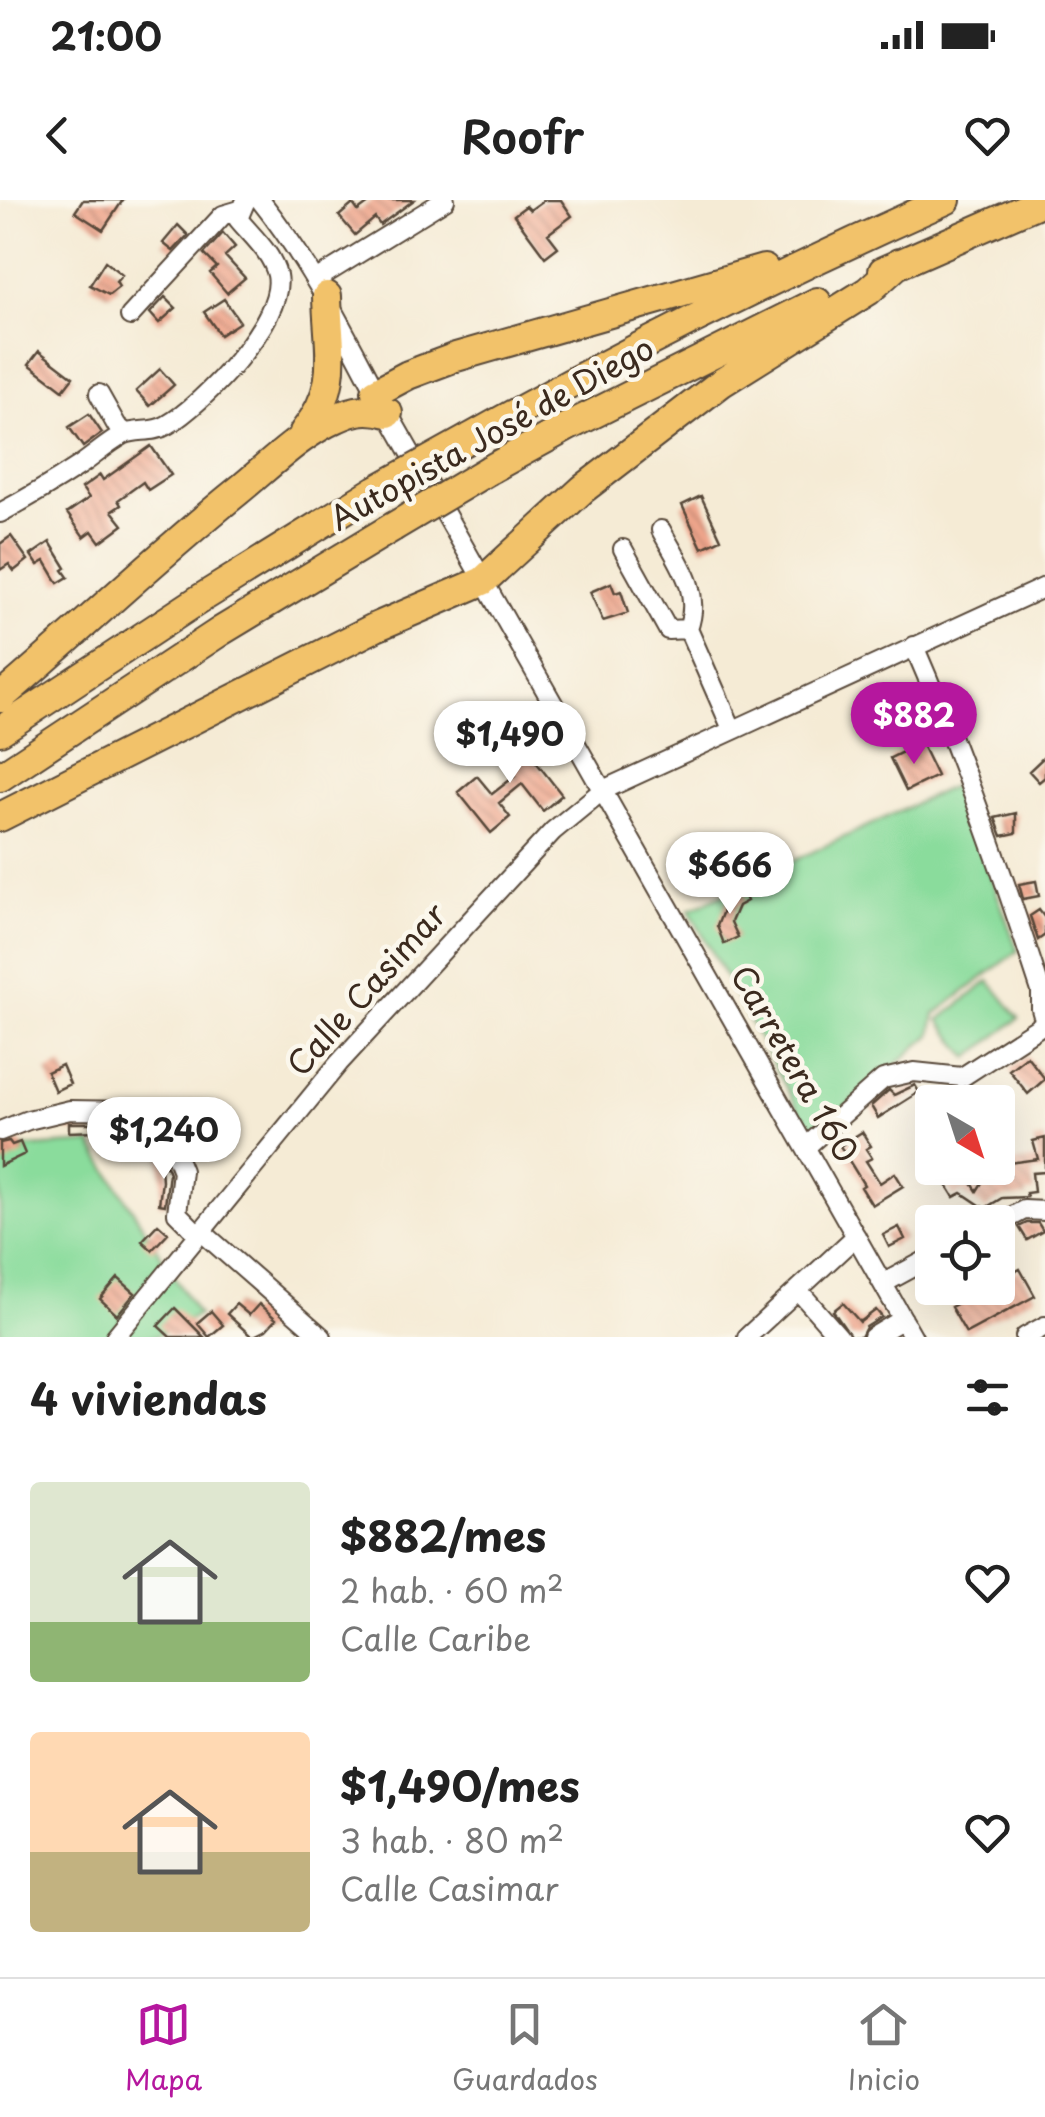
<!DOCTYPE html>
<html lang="es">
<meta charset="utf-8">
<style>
body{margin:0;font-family:"Playpen Sans",sans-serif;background:#f6f6f6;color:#222;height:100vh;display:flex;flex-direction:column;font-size:38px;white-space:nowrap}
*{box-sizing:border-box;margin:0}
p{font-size:32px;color:#767676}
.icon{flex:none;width:55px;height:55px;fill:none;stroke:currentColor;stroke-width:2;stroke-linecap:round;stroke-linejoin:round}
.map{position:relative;height:1137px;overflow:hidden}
.sheet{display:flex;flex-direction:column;background:#fff;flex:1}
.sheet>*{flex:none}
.needle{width:65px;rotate:141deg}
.controls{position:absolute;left:915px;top:885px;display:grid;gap:20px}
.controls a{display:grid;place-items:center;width:100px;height:100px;border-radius:10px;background:#fff;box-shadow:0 10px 40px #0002;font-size:50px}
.price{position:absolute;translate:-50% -85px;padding:0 22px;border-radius:35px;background:#fff;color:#222;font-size:32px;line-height:65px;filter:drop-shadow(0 2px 5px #0008)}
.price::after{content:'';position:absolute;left:50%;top:60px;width:30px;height:22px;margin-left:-15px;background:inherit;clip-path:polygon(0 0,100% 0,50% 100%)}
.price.active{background:#b5179e;color:#fff}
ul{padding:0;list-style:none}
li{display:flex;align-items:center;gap:30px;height:250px;padding:0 30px}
li span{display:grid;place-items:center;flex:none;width:280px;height:200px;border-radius:10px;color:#555}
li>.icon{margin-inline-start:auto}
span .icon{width:120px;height:120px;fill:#fffc;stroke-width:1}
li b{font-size:42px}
h2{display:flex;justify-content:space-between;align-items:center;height:120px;padding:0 30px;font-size:42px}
.status{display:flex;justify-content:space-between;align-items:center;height:70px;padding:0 50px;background:#fff;direction:ltr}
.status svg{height:28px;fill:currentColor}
header{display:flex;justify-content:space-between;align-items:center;height:130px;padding:0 30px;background:#fff;font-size:45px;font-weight:600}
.dock{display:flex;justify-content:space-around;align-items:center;height:140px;border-top:2px solid #e0e0e0;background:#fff;font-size:28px;color:#767676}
.dock a{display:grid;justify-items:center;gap:5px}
.dock .active{color:#b5179e}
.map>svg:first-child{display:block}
.park{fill:#8adc9c;stroke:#62835d;stroke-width:2.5}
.building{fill:url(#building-back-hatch)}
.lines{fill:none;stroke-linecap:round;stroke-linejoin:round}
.minor-casing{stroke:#574739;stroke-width:22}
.highway-casing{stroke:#574739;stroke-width:32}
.minor{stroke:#fff;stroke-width:18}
.highway{stroke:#f2c26a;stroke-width:28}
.highway-bridge-casing{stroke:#574739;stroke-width:32;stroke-linecap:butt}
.highway-bridge{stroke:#f2c26a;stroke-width:28}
.labels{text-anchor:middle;stroke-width:9;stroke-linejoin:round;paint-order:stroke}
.street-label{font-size:32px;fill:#3b2a1e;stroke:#fbf7ec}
</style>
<div class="status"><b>21:00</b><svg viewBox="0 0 49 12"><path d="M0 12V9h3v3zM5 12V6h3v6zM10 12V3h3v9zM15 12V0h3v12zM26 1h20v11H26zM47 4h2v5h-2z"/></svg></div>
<header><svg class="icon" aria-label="back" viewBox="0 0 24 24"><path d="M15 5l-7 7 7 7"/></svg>Roofr<svg class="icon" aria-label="heart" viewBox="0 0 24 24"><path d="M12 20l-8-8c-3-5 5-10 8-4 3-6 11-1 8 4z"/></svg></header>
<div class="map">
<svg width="1045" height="1137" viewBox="0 0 1045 1137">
<defs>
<pattern id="building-back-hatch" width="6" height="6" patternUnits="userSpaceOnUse" patternTransform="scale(2.5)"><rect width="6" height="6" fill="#efa68c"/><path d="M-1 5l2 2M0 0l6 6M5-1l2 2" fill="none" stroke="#c38772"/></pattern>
</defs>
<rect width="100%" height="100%" fill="#fbf7ec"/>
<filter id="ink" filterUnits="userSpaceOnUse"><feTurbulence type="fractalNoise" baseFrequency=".01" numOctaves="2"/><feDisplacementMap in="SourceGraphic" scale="20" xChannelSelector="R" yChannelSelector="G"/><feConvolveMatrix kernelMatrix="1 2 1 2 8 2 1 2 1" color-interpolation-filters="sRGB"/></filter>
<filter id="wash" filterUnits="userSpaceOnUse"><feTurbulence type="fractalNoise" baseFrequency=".0048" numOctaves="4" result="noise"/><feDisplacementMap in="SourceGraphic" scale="40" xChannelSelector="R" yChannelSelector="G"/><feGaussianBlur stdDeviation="2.25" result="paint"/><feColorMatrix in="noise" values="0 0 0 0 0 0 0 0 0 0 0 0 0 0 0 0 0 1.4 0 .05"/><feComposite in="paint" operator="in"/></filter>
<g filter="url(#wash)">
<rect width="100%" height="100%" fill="#f5ebd5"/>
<path class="park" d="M957 584 1018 751 935 814 931 835 812 935 689 710Z
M989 781 1019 818 969 858 939 820Z
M91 943 198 1115 153 1137H0V949Z"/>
<g id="blocks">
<path class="building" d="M83 0H123L103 30 75 12Z
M373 0H414L380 25 375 18 355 35 339 16 353 4 358 11Z
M544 0H561L572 16 548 34 558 47 545 57 514 15 526 6 530 10Z
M178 25 188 35 173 51 163 43Z
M223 33 235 47 225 56 245 78 227 93 210 73 217 67 204 54Z
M105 61 122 75 116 82 119 87 109 95 90 85Z
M165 97 176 108 159 123 150 113Z
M224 99 240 122 220 135 204 112Z
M39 151 73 177 63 190 29 164Z
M160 169 174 185 150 206 136 191Z
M89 214 102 233 83 247 69 227Z
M151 246 171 275 148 290 143 282 118 300 121 305 112 311 123 325 100 342 92 331 84 337 67 313 89 298 82 288 100 275 103 280Z
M701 296 721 339 702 348 682 305Z
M11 336 28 360 14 371 9 364 0 370V344Z
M50 342 66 368 63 370 68 377 58 383 45 361 38 365 31 355Z
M611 383 615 393 621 391 628 413 603 421 590 392Z
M515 535 562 595 543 611 522 584 499 603 510 617 491 633 458 592 477 576 492 594 515 576 495 551Z
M921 543 937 576 906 591 890 558Z
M1045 556V577L1039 582 1029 571Z
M1016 613V633L1002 636 995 618Z
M1036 681 1039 696 1023 699 1019 684Z
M742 691 747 701 738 706 731 722 738 737 724 744 717 726 728 698Z
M1039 710 1045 718V735L1038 740 1030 716Z
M1027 856 1045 879 1028 894 1009 870Z
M62 865 70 884 55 891 47 872Z
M915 885 919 892 878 918 871 906 889 890 894 895Z
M69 923H123L118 937 99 931 69 932Z
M862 932 871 946 866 949 872 958 866 961 880 983 895 973 903 986 872 1005 861 987 864 985 840 946Z
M1045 938V972L1032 973 1034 992 1026 993 1027 997 1002 998 987 1007 989 1011 962 993 954 997 941 976 955 968H962L977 991 988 973 996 978 1010 975 1008 963 1038 959 1033 941Z
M9 941 12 945 20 942 25 954 0 966V943Z
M160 951 169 973 165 1005 159 1004 162 981Z
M1027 1023H1038L1043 1031 1027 1040 1019 1027Z
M158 1024 168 1033 152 1050 142 1041Z
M899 1027 905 1039 889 1047 883 1035Z
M1020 1069 1035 1096 966 1133 951 1107 986 1088H998V1081Z
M118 1078 135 1093 117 1115 100 1099Z
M843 1103 860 1122 876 1110 882 1117 866 1127 861 1137H851L833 1111Z
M236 1104 249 1115 259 1104 276 1119 266 1130 252 1137 227 1114Z
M175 1108 204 1137H170L158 1126Z
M211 1111 223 1125 209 1137 197 1123Z"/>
</g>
</g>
<g filter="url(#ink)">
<use href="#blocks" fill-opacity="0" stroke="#574739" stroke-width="2.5"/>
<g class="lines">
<defs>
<path id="minor" d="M260 0C308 60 341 125 376 192L913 1137
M317 79 445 0
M130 116 223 15 240 10
M99 194 117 226 126 233
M0 313C28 298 53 283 79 266 94 256 108 243 123 235 137 228 152 234 167 225 202 205 286 119 277 75 272 53 252 36 238 19L246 0
M661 330C679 364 702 391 688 429L732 529
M623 349 668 430 688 429
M914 446C963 559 1003 674 1041 791V809L1045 823
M0 931 28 920 70 910 131 911 171 944 182 971 177 1013 199 1035
M807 946 883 879 914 872 962 877 1045 823
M998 1024 1024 1010 1045 1011
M202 1032 322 1137
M884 1083 932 1057
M798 1090 839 1137
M115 1137 339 863 553 631 603 590 1045 387
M747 1137 856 1036
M873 1137 903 1119
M1025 1137 1045 1126"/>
<path id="highway" d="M883 71 1045 0
M376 192 408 175 456 157 764 69
M304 232C342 185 328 151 327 96
M470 238C625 151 784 72 946 0
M489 270 567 227 817 102
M0 498C80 430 156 357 238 291 269 266 300 234 337 218 355 209 369 208 388 213
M0 531 200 399 376 290
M0 577 221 431 393 327
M0 617 376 427 483 381 583 289 721 183 868 91 899 63"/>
</defs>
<use href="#minor" class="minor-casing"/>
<use href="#highway" class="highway-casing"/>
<use href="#minor" class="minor"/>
<use href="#highway" class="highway"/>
<defs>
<path id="highway-bridge" d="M376 290 470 238
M393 327 489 270"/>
</defs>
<use href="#highway-bridge" class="highway-bridge-casing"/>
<use href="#highway-bridge" class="highway-bridge"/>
</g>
</g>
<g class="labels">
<g class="street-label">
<text transform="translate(492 234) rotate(-29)" y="11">Autopista José de Diego</text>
<text transform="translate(367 790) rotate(-48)" y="11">Calle Casimar</text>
<text transform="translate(794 864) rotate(60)" y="11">Carretera 160</text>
</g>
</g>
</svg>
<div class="controls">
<a><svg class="needle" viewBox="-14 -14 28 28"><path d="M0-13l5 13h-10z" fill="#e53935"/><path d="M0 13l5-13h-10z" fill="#767676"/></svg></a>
<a><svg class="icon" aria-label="locate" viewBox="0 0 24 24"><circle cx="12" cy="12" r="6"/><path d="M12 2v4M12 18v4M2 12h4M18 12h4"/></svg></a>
</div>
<b class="price active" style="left:914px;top:567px">$882</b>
<b class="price" style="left:510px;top:586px">$1,490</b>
<b class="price" style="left:730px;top:717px">$666</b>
<b class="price" style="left:164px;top:982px">$1,240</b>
</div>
<section class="sheet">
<h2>4 viviendas<svg class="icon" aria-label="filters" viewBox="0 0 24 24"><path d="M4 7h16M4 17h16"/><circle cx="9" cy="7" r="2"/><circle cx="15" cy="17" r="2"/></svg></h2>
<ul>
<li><span style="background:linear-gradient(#dfe7d0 70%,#8fb573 0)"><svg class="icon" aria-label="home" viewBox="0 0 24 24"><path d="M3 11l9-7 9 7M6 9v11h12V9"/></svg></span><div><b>$882/mes</b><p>2 hab. · 60 m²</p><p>Calle Caribe</p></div><svg class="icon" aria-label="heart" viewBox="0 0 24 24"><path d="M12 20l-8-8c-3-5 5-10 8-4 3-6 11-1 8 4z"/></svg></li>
<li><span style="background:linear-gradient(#ffd9b3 60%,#c2b280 0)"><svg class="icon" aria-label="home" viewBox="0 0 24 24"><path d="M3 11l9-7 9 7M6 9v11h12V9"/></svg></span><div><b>$1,490/mes</b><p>3 hab. · 80 m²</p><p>Calle Casimar</p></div><svg class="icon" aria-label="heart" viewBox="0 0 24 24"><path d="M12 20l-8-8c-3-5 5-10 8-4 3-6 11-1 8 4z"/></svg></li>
</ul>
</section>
<nav class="dock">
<a class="active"><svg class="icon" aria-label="map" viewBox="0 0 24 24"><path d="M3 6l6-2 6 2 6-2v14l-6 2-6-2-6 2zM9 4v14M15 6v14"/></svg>Mapa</a>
<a><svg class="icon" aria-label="saved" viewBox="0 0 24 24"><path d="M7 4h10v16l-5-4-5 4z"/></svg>Guardados</a>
<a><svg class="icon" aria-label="home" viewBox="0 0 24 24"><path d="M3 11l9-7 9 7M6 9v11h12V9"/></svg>Inicio</a>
</nav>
